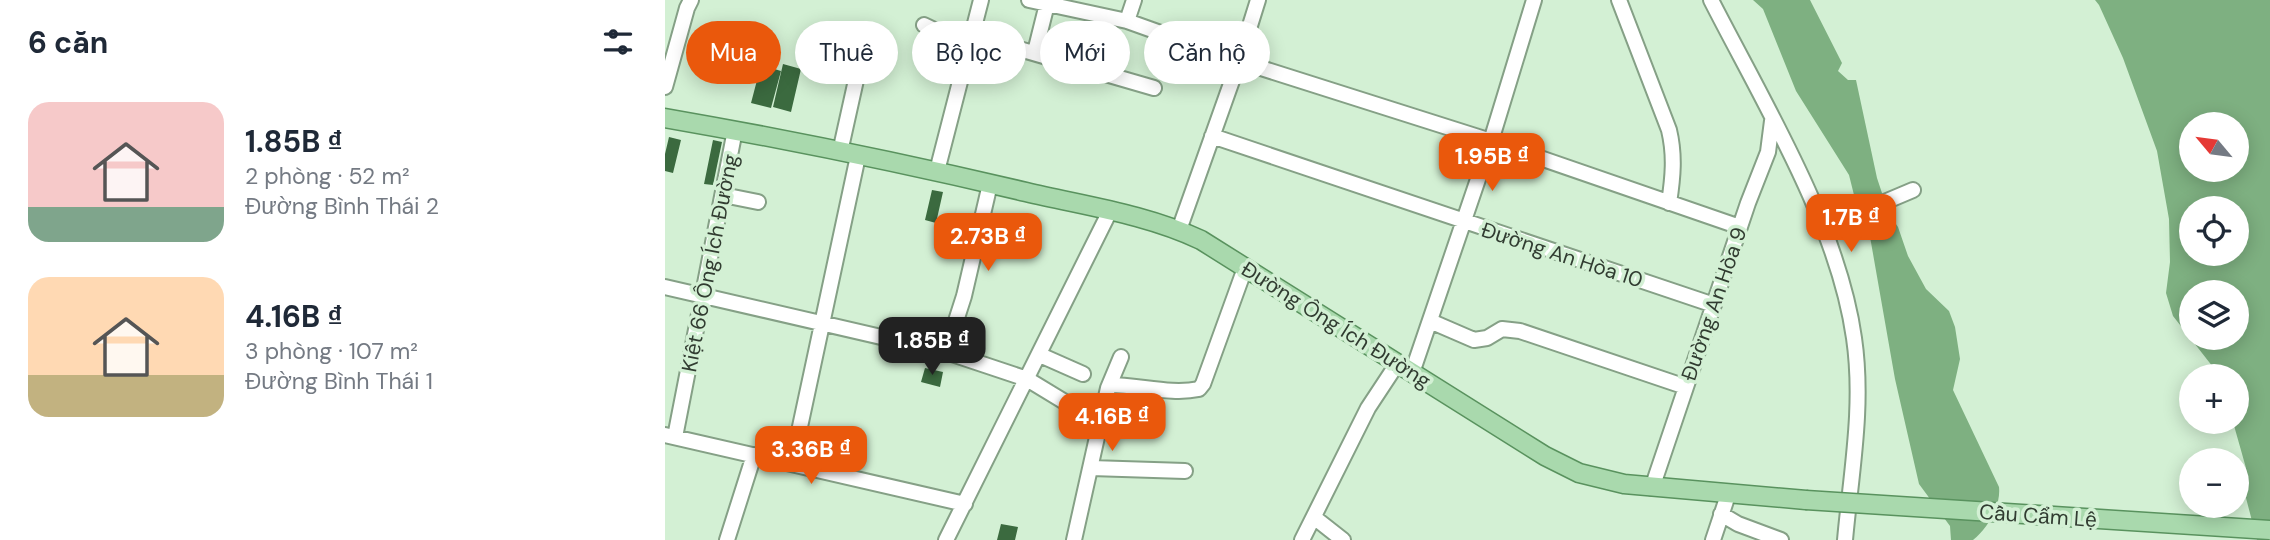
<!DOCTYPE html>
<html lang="vi">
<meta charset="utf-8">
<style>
body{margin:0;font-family:"DM Sans",sans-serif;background:#f2f2f3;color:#1f2937;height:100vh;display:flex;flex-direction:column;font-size:26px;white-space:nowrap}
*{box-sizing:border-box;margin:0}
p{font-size:23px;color:#747a83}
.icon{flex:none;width:38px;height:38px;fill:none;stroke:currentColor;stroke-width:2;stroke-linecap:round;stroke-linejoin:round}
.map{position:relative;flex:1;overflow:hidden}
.sheet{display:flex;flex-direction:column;background:#fff;width:665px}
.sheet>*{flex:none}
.hud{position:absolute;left:21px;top:21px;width:665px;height:63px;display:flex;gap:14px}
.needle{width:46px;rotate:299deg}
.buttons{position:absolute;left:1514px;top:112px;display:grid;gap:14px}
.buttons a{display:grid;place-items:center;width:70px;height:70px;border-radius:50%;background:#fff;box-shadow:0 4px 18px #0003;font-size:35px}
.price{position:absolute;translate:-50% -60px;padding:0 16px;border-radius:14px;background:#ea580c;color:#fff;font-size:23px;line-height:46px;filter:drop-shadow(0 2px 4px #0008)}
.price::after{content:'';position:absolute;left:50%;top:42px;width:21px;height:16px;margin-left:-10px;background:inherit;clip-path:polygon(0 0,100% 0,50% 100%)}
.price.active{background:#222;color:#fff}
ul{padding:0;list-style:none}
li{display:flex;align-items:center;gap:21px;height:175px;padding:0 28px}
li span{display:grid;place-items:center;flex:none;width:196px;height:140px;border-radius:21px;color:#555}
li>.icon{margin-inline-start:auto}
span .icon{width:84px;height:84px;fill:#fffc;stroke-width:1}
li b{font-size:30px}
h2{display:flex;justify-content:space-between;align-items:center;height:84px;padding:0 28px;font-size:30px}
.chip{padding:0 24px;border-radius:32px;background:#fff;box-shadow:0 4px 18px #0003;font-size:24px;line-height:63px}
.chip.active{background:#ea580c;color:#fff}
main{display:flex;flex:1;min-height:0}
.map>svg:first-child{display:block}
.water{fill:#7eb081;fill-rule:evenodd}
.building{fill:#3b6a3f}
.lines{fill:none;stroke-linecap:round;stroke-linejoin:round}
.minor-casing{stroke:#85a086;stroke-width:18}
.major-casing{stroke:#59925e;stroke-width:21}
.minor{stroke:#fff;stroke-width:14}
.major{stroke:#a9d9ad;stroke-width:18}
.major-bridge-casing{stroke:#59925e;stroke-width:21;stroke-linecap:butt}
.major-bridge{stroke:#a9d9ad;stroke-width:18}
.labels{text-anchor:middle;stroke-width:7;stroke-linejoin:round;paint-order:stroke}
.street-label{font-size:21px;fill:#313c31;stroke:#d3f0d4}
</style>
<main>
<section class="sheet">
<h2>6 căn<svg class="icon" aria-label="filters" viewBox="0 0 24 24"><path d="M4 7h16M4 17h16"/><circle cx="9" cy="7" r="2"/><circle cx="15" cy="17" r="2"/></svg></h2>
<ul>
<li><span style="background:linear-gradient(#f6c9c9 75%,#7fa58c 0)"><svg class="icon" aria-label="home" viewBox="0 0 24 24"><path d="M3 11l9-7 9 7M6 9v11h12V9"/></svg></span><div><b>1.85B ₫</b><p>2 phòng · 52 m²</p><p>Đường Bình Thái 2</p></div></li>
<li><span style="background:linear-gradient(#ffd9b3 70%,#c2b280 0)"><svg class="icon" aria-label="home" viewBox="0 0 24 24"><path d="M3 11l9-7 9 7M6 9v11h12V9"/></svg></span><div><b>4.16B ₫</b><p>3 phòng · 107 m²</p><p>Đường Bình Thái 1</p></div></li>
</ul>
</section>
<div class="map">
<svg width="1605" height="540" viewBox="0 0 1605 540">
<rect width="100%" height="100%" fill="#d3f0d4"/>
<path class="water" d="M1088 0H1145L1177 63 1173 71 1183 80H1191L1212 178 1224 214 1233 227 1243 256 1261 289 1284 311 1290 327 1295 359 1288 390 1334 487C1336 506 1323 528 1308 540H1286L1285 526 1254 484 1230 379 1204 231 1190 199 1184 175 1131 91 1098 9Z
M1430 0H1605V540H1592L1581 498V468L1568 422H1572V376H1555L1508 316 1501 293 1505 262 1504 219 1492 151 1458 58 1434 5ZM1526 124H1572V170H1526ZM1526 208H1572V254H1526ZM1526 292H1572V338H1526Z"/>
<path class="building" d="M118 64 136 69 126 112 108 107Z
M96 65 116 71 106 108 86 103Z
M4 137 16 140 8 173 0 171V154Z
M48 140 57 142 48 185 39 184Z
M267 190 278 192 271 223 260 220Z
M260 368 278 372 275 387 256 382Z
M336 524 353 527 350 540H332Z"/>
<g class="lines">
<defs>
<path id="minor" d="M364 0 462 21 574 61 826 141 1075 227
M954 0 1004 130C1010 155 1008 177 1004 203
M1046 0C1098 102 1173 224 1189 338 1199 406 1186 473 1180 540
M462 21 469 0
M259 25 303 46
M306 35 489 88
M370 52 382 4
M0 87 22 8 26 0
M547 136 1049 305
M175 152 191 80
M272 171 316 0
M58 195 93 202
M1158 228 1248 190
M514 230 574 61 593 0
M0 287 281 352 362 379 436 424
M765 321 809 340 822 338 837 329 855 331 1021 387
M281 352 299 296 325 184
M375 355 418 374
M747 373 826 141 869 0
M445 385C474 385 506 395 534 389L538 384 580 268
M0 435 300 504
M10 437 70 130
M127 464 193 156
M426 468 520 471
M987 488 1083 203 1103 152 1107 121
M1056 514 1073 524 1116 540
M650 518 678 540
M62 540 89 455
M281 540 445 211
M409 540 443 388 456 357
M637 540 703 408 732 364
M1048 540 1063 495"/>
<path id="major" d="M0 118C121 139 242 164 361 192 420 206 481 214 536 240L880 456 914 473 959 484 1141 500"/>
</defs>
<use href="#minor" class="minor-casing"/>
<use href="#major" class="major-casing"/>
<use href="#minor" class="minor"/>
<use href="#major" class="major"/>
<defs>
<path id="major-bridge" d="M1141 500 1605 530"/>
</defs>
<use href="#major-bridge" class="major-bridge-casing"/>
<use href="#major-bridge" class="major-bridge"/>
</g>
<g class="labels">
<g class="street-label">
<text transform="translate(897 255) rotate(18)" y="7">Đường An Hòa 10</text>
<text transform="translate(45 263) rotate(-79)" y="7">Kiệt 66 Ông Ích Đường</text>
<text transform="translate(1049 304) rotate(-71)" y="7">Đường An Hòa 9</text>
<text transform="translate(671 325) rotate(32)" y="7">Đường Ông Ích Đường</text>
<text transform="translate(1373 516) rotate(4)" y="7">Cầu Cẩm Lệ</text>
</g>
</g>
</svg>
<div class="buttons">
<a><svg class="needle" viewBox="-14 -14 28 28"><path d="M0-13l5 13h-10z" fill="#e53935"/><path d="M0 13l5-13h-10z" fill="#747a83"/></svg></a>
<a><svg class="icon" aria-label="locate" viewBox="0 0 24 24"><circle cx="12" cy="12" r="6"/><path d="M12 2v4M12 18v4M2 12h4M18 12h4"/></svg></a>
<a><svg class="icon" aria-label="layers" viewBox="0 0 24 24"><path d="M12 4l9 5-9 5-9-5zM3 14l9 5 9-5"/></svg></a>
<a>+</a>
<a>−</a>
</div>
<b class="price" style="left:827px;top:193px">1.95B ₫</b>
<b class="price" style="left:1186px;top:254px">1.7B ₫</b>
<b class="price" style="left:323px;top:273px">2.73B ₫</b>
<b class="price active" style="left:267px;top:377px">1.85B ₫</b>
<b class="price" style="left:447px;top:453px">4.16B ₫</b>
<b class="price" style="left:146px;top:486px">3.36B ₫</b>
<div class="hud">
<a class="chip active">Mua</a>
<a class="chip">Thuê</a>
<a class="chip">Bộ lọc</a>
<a class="chip">Mới</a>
<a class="chip">Căn hộ</a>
</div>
</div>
</main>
